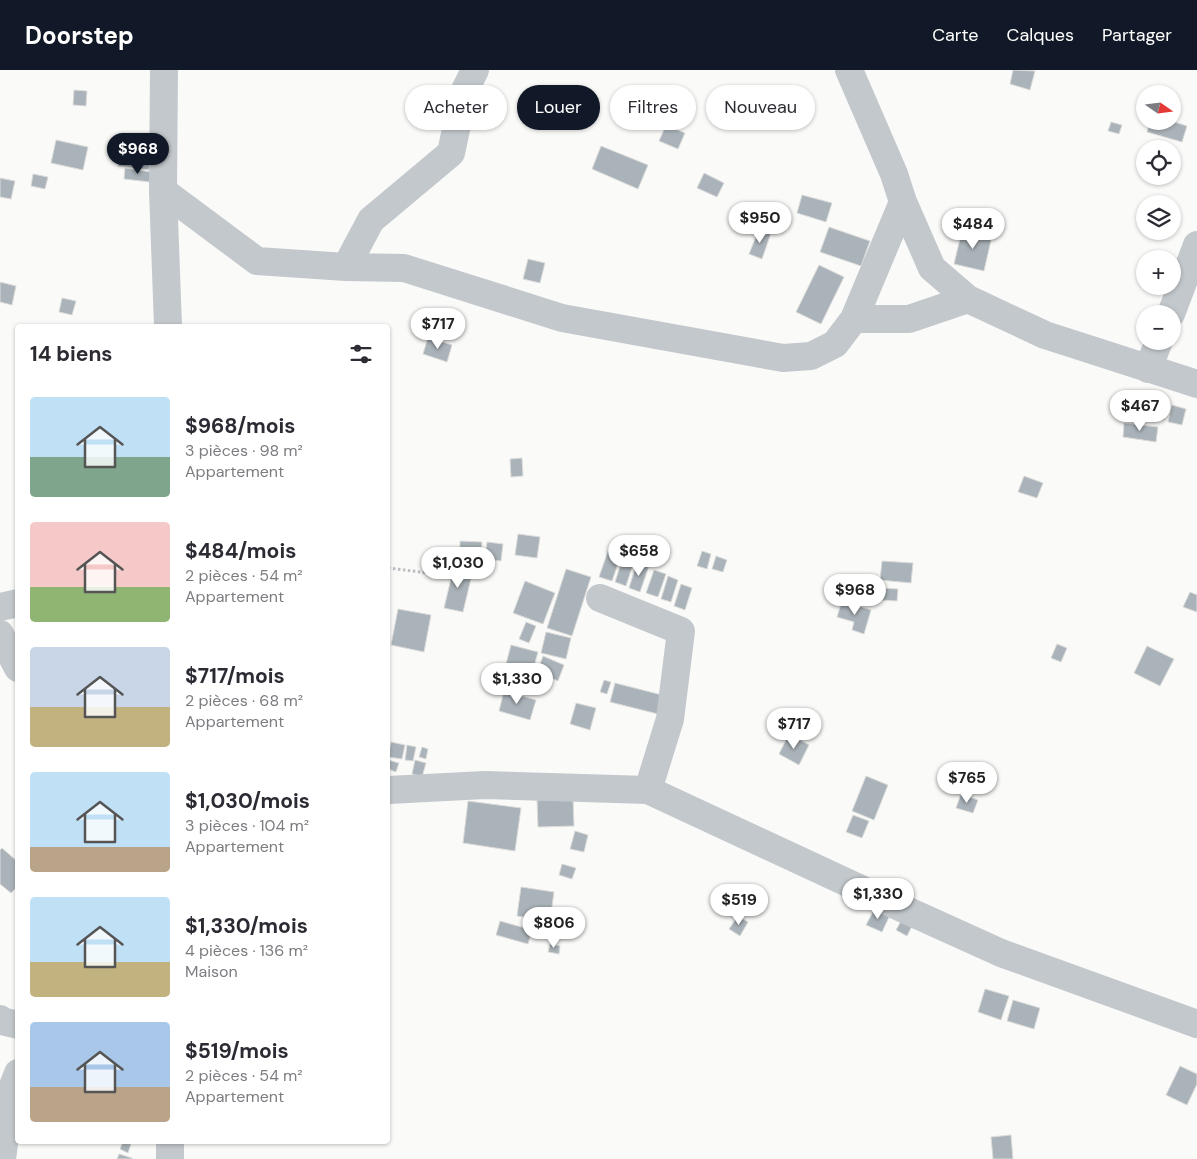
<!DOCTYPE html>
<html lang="fr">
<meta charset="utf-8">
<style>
body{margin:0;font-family:"DM Sans",sans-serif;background:#f7f7f7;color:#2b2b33;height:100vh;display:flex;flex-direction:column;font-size:19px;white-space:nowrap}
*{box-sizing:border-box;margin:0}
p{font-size:16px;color:#7c7c81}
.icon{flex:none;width:28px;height:28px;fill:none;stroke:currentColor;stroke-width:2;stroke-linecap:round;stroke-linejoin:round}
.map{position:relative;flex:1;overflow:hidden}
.sheet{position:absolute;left:15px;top:254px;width:375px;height:820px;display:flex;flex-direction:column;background:#fff;border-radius:5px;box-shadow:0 1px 4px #0004}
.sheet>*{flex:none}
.top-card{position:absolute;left:405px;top:15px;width:475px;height:45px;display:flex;gap:10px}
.needle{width:32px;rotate:104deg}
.tools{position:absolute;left:1136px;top:15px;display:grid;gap:10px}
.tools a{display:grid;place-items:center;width:45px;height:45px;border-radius:50%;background:#fff;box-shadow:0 1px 4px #0004;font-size:25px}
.price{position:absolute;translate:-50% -42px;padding:0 11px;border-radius:18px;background:#fff;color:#222;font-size:16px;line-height:32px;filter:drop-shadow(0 1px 2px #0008)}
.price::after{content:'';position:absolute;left:50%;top:30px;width:15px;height:11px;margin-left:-8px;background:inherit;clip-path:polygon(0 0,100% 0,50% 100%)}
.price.current{background:#111827;color:#fff}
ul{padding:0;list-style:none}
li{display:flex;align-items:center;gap:15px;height:125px;padding:0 15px}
li span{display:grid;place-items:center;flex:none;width:140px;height:100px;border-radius:5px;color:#555}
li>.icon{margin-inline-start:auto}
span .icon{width:60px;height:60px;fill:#fffc;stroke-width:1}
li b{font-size:21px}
h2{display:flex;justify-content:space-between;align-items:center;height:60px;padding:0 15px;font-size:21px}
.tag{padding:0 18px;border-radius:22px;background:#fff;box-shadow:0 1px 4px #0004;font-size:18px;line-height:45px}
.tag.current{background:#111827;color:#fff}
header{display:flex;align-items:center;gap:30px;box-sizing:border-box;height:70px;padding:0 25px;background:#111827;color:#fff}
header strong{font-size:24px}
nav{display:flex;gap:28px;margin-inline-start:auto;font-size:18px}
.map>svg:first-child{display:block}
.building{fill:#aab3b9;stroke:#dcdcda}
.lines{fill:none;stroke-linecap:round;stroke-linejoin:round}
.path{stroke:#bbbfc2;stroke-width:3;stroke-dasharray:2.5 2.5;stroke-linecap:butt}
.minor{stroke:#c3c8cc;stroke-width:28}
</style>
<header>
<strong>Doorstep</strong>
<nav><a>Carte</a><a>Calques</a><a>Partager</a></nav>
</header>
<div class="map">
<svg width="1197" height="1089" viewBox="0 0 1197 1089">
<rect width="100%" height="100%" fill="#fafaf8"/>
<path class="building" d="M1013 0 1035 1 1030 20 1010 14Z
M74 20 87 21 86 36 73 35Z
M1150 51H1171L1187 56 1182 72 1147 62Z
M1111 52 1122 55 1119 64 1108 61Z
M666 55 685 63 678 79 659 71Z
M123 68 150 70 149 83 122 81Z
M56 70 88 77 83 100 51 93Z
M601 76 648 95 638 119 592 99Z
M120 83 150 86 149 100 118 96Z
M125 98 152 102 150 112 124 109Z
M704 103 724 113 717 127 697 118Z
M33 104 48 107 45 119 31 116Z
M0 108 15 111 11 129 0 127Z
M802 125 832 133 826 152 797 143Z
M829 157 870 171 861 196 820 182Z
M759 159 771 163 762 189 749 184Z
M962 160 992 166 984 201 954 194Z
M528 189 545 193 540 213 523 209Z
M819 195 844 207 821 254 796 242Z
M0 212 16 216 12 235 0 232Z
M62 228 76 231 72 245 59 242Z
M428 267 452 275 447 292 423 284Z
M1128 327 1137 329 1133 345 1124 343Z
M1139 329 1168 334 1164 350 1136 344Z
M1172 335 1186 339 1182 355 1168 352Z
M1124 353 1158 357 1156 372 1123 367Z
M522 388 523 406 511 407 510 389Z
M1024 406 1043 413 1037 428 1018 422Z
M518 464 540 467 537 488 515 485Z
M460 471 482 472 481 491 460 490Z
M487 472 503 474 501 491 485 489Z
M608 481 621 485 612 511 599 507Z
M702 481 711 484 707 499 697 496Z
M716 486 727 490 723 502 712 499Z
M623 487 634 491 626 516 615 512Z
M882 491 913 493 911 513 880 510Z
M637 492 649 496 640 522 629 518Z
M454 496 473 500 463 542 444 538Z
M566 499 591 507 572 566 547 558Z
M654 500 666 504 658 527 646 523Z
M668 506 678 510 671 532 661 529Z
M525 511 555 523 543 554 513 543Z
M681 514 692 518 685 540 674 536Z
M879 518 898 519 897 531 879 530Z
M1190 522 1197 525V542L1183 537Z
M842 531 871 540 864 564 852 560 854 552 837 547Z
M398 539 431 545 424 582 391 575Z
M526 552 536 556 529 573 519 569Z
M546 562 571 568 566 589 541 583Z
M1057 574 1067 578 1061 592 1051 588Z
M511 575 538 582 533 600 506 594Z
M1147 576 1174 589 1160 616 1134 603Z
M543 586 564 595 558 611 537 602Z
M604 610 611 612 607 624 600 622Z
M615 613 662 625 658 644 610 632Z
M504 621 536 630 530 650 499 641Z
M576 633 596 638 590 660 570 654Z
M789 664 809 675 799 695 779 684Z
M391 672 405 675 402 689 388 687Z
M407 675 416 677 413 691 405 690Z
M422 677 428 679 426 689 419 687Z
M388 690 399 693 396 702 388 699Z
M415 690 426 693 422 707 412 704Z
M866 706 888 715 874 750 852 741Z
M961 724 978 730 973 743 956 738Z
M573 729 574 756 538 757 537 730Z
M468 731 521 738 515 781 463 773Z
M853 745 869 751 862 768 846 762Z
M575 761 588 765 584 782 570 779Z
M2 778 18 792V816L11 823 0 814V780Z
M562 794 576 798 572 809 559 805Z
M521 817 554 822 550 851 517 846Z
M875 838 890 845 882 862 866 855Z
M738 846 748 852 740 866 729 859Z
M500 851 532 860 528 874 496 865Z
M901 851 912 856 907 866 896 860Z
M550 874 560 876 559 884 548 882Z
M985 919 1009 926 1001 950 978 942Z
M1013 930 1040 938 1034 959 1007 951Z
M1180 996 1197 1004V1014L1187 1035 1166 1025Z
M1011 1065 1013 1089H993L991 1067Z
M123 1071H132L128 1083 120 1079Z
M119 1084 132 1088V1089H117Z"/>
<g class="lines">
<path class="path" d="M388 498 437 504"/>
<path class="minor" d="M164 0 163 121 168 256
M849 0 894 104 903 132 932 198 968 229
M163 121 257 191 346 197 404 198 562 248 783 288 811 286 835 274 854 249H909L968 229 1045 265 1197 314
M346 197 371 150 451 83 464 22 475 0
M1171 244 1197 175
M854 249 903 132
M1148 299 1159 271
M600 528 681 561 670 649 648 720
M0 537 18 533
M0 564 18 598
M388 720 485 715 648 720 906 840 1001 883 1197 954
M0 949 2 951 18 955
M2 1089 11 1021 18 1003
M170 1089V1071"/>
</g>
</svg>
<div class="tools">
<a><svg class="needle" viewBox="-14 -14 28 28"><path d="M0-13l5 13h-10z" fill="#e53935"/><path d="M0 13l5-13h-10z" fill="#7c7c81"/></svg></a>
<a><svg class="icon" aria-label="locate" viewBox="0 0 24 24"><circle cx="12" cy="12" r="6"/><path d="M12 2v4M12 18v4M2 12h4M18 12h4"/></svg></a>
<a><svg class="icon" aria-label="layers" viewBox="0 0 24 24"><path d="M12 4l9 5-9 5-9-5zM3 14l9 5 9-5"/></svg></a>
<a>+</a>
<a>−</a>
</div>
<b class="price current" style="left:138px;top:105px">$968</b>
<b class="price" style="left:760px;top:174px">$950</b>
<b class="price" style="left:973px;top:180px">$484</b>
<b class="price" style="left:438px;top:280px">$717</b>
<b class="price" style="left:1140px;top:362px">$467</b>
<b class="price" style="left:639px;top:507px">$658</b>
<b class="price" style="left:458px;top:519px">$1,030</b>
<b class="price" style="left:855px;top:546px">$968</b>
<b class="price" style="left:517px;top:635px">$1,330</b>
<b class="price" style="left:794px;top:680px">$717</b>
<b class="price" style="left:967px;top:734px">$765</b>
<b class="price" style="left:878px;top:850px">$1,330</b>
<b class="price" style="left:739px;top:856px">$519</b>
<b class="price" style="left:554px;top:879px">$806</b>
<div class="top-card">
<a class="tag">Acheter</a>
<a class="tag current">Louer</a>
<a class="tag">Filtres</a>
<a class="tag">Nouveau</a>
</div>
<section class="sheet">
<h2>14 biens<svg class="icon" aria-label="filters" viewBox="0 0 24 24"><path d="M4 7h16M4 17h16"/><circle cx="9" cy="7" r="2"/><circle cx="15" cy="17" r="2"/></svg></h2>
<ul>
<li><span style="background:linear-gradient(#bfe0f5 60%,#7fa58c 0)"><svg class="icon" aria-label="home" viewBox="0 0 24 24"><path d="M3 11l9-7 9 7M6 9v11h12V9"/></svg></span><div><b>$968/mois</b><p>3 pièces · 98 m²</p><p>Appartement</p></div></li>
<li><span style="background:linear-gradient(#f6c9c9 65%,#8fb573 0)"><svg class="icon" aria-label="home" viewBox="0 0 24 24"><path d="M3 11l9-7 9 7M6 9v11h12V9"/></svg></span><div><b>$484/mois</b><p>2 pièces · 54 m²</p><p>Appartement</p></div></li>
<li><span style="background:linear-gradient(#c9d6e8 60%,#c2b280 0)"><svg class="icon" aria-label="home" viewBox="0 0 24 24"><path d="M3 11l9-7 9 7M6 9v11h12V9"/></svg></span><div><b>$717/mois</b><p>2 pièces · 68 m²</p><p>Appartement</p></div></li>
<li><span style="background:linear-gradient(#bfe0f5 75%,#b9a48a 0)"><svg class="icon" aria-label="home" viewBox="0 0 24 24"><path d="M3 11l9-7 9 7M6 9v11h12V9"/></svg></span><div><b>$1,030/mois</b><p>3 pièces · 104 m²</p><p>Appartement</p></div></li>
<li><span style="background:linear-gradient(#bfe0f5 65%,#c2b280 0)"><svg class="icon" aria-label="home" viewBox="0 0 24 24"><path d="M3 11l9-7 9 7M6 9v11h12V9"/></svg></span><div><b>$1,330/mois</b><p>4 pièces · 136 m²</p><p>Maison</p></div></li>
<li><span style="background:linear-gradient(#a9c7e8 65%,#b9a48a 0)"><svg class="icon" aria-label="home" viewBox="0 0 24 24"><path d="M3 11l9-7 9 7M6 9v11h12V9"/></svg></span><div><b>$519/mois</b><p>2 pièces · 54 m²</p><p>Appartement</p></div></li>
</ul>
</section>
</div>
